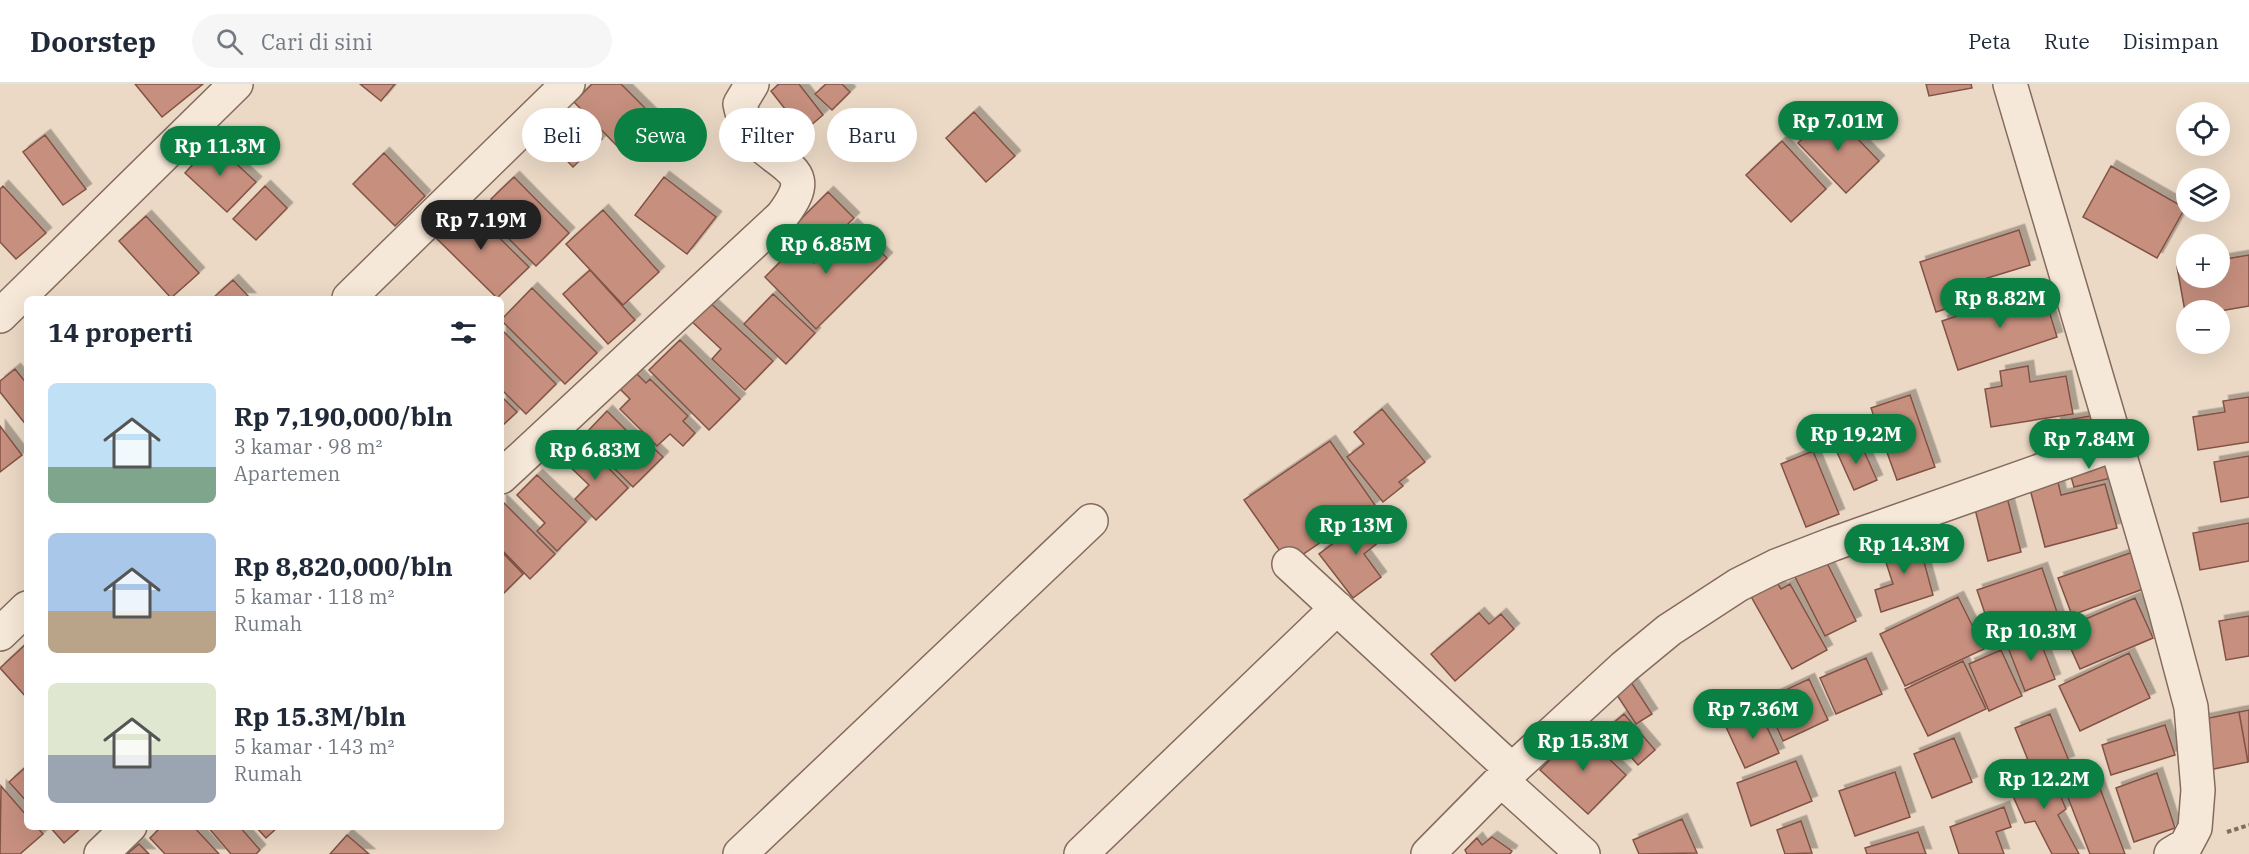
<!DOCTYPE html>
<html lang="id">
<meta charset="utf-8">
<style>
body{margin:0;font-family:"IBM Plex Serif",serif;background:#f6f6f7;color:#1f2937;height:100vh;display:flex;flex-direction:column;font-size:22px;white-space:nowrap}
*{box-sizing:border-box;margin:0}
p{font-size:20px;color:#747a83}
.icon{flex:none;width:33px;height:33px;fill:none;stroke:currentColor;stroke-width:2;stroke-linecap:round;stroke-linejoin:round}
.map{position:relative;flex:1;overflow:hidden}
.sheet{position:absolute;left:24px;top:212px;width:480px;height:534px;display:flex;flex-direction:column;background:#fff;border-radius:9px;box-shadow:0 6px 24px #0002}
.sheet>*{flex:none}
.top-card{position:absolute;left:522px;top:24px;width:570px;height:54px;display:flex;gap:12px}
.fabs{position:absolute;left:2176px;top:18px;display:grid;gap:12px}
.fabs a{display:grid;place-items:center;width:54px;height:54px;border-radius:50%;background:#fff;box-shadow:0 6px 24px #0002;font-size:30px}
.price{position:absolute;translate:-50% -51px;padding:0 14px;border-radius:21px;background:#0b8043;color:#fff;font-size:20px;line-height:39px;filter:drop-shadow(0 2px 3px #0008)}
.price::after{content:'';position:absolute;left:50%;top:36px;width:18px;height:14px;margin-left:-9px;background:inherit;clip-path:polygon(0 0,100% 0,50% 100%)}
.price.active{background:#222;color:#fff}
ul{padding:0;list-style:none}
li{display:flex;align-items:center;gap:18px;height:150px;padding:0 24px}
li span{display:grid;place-items:center;flex:none;width:168px;height:120px;border-radius:9px;color:#555}
li>.icon{margin-inline-start:auto}
span .icon{width:72px;height:72px;fill:#fffc;stroke-width:1}
li b{font-size:26px}
h2{display:flex;justify-content:space-between;align-items:center;height:72px;padding:0 24px;font-size:26px}
.chip{padding:0 21px;border-radius:27px;background:#fff;box-shadow:0 6px 24px #0002;font-size:21px;line-height:54px}
.chip.active{background:#0b8043;color:#fff}
header{display:flex;align-items:center;gap:36px;box-sizing:border-box;height:84px;padding:0 30px;background:#fff;border-bottom:2px solid #e0e1e3}
header strong{font-size:28px}
nav{display:flex;gap:33px;margin-inline-start:auto;font-size:21px}
.search{width:420px;height:54px;background:#f6f6f7;display:flex;align-items:center;gap:15px;box-sizing:border-box;padding:0 21px;border-radius:33px;color:#747a83;font-size:22px}
.map>svg:first-child{display:block}
.building{fill:#c68f7e;stroke:#825245;stroke-width:1.5;filter:url(#shadow)}
.lines{fill:none;stroke-linecap:round;stroke-linejoin:round}
.minor-casing{stroke:#846b5d;stroke-width:36}
.path{stroke:#846b5d;stroke-width:4;stroke-dasharray:4.5 3;stroke-linecap:butt}
.minor{stroke:#f6e8d8;stroke-width:33}
</style>
<header>
<strong>Doorstep</strong>
<div class="search"><svg class="icon" aria-label="search" viewBox="0 0 24 24"><circle cx="10" cy="10" r="6"/><path d="M15 15l6 6"/></svg>Cari di sini</div>
<nav><a>Peta</a><a>Rute</a><a>Disimpan</a></nav>
</header>
<div class="map">
<svg width="2249" height="770" viewBox="0 0 2249 770">
<defs>
<filter id="shadow"><feDropShadow dx="5.5" dy="-5.5" stdDeviation="0" flood-color="#0004"/></filter>
</defs>
<rect width="100%" height="100%" fill="#ebd9c5"/>
<path class="building" d="M135 0H203L162 33Z
M360 0H395L381 17Z
M592 0H621L652 31 619 64 574 18Z
M779 0H799L823 31 803 48 771 7Z
M826 0H842L850 8 832 26 815 10Z
M1926 0H1971L1972 4 1929 12Z
M1831 27 1879 77 1846 109 1798 59Z
M974 28 1015 72 986 98 946 54Z
M577 30 602 55 573 83 549 58Z
M45 51 86 105 63 121 23 68Z
M1782 57 1826 105 1791 138 1746 91Z
M213 58 256 98 227 128 185 89Z
M384 69 425 112 395 142 353 100Z
M2111 82 2185 124 2157 174 2083 133Z
M514 93 569 149 536 182 497 143 508 133 491 115Z
M664 93 716 133 687 170 635 131Z
M3 102 46 149 16 175 0 158V105Z
M265 102 287 124 256 156 233 135Z
M828 108 854 134 816 172 790 146Z
M465 120 529 183 497 214 434 152Z
M603 126 659 188 623 221 566 160Z
M146 132 199 189 171 214 119 157Z
M852 140 887 174 816 245 765 193 796 162 814 179Z
M2019 146 2030 181 1981 196 1986 212 1936 228 1920 178Z
M2249 171V222L2220 227 2187 226 2186 233 2177 183 2187 182V194H2220V176Z
M590 186 635 236 608 260 563 210Z
M233 196 250 214H213Z
M532 204 597 269 565 300 501 236Z
M2042 204 2057 253 1958 286 1942 237Z
M773 210 815 249 786 280 744 240Z
M705 214 773 277 745 306 712 275 721 265 687 233Z
M501 245 556 300 526 330 501 305Z
M680 256 740 315 709 346 649 286Z
M2028 282 2030 298 2066 292 2073 330 1991 343 1985 305 2002 302 2000 287Z
M15 285 27 300V342L0 308V297Z
M635 288 646 299 650 295 688 332 683 337 695 349 683 362 670 350 657 362 620 325 630 315 619 304Z
M1910 311 1935 383 1897 396 1871 324Z
M501 312 517 328 501 343Z
M2249 313V358L2198 366 2193 333 2225 328 2223 317Z
M1382 325 1425 378 1399 398 1403 402 1383 418 1347 373 1364 360 1354 348Z
M607 327 636 356 641 352 663 373 633 403 611 381 616 376 587 348Z
M2101 330 2106 354 2060 363 2055 338Z
M0 342 22 371 0 388Z
M1859 356 1877 396 1854 406 1836 366Z
M1330 357 1375 421 1289 480 1244 416Z
M583 358 628 404 596 436 575 415 589 401 564 377Z
M1813 367 1839 430 1806 443 1781 380Z
M2105 370 2111 394 2074 403 2067 379Z
M2249 372V413L2221 418 2214 378Z
M537 391 586 438 557 467 537 447 545 439 517 411Z
M2058 398 2061 411 2105 400 2117 444 2045 463 2030 405Z
M2007 413 2021 468 1988 477 1974 421Z
M501 416 555 470 530 495 501 465Z
M1373 430 1389 450 1364 470 1381 493 1353 514 1319 470Z
M2249 439V477L2200 486 2193 449Z
M1917 452 1933 511 1881 528 1875 506 1893 500 1881 463Z
M501 467 523 490 501 512Z
M2133 468 2146 504 2072 531 2058 494Z
M1822 469 1856 537 1825 552 1791 485Z
M2042 484 2059 534 1994 556 1977 506Z
M1775 495 1781 505 1790 500 1827 566 1792 585 1749 509Z
M1958 513 1984 565 1905 602 1880 550Z
M2135 514 2153 554 2080 585 2062 545Z
M1479 529 1489 540 1501 530 1514 545 1455 597 1431 570Z
M2249 532V572L2226 576 2219 537Z
M2037 549 2055 595 2025 607 2007 561Z
M27 559V614L0 584Z
M2001 566 2022 612 1989 627 1969 580Z
M2129 569 2150 614 2080 647 2059 602Z
M1866 574 1882 610 1836 630 1820 594Z
M1963 577 1986 625 1928 652 1905 605Z
M1809 595 1828 636 1783 657 1764 616Z
M1631 598 1652 630 1636 640 1615 608Z
M2249 626V677L2248 678 2239 628Z
M1760 628 1779 669 1745 684 1726 643Z
M2239 628 2248 678 2204 687 2194 637Z
M1624 630 1655 666 1638 681 1606 645Z
M2050 630 2069 677 2034 691 2015 644Z
M2165 641 2175 671 2111 691 2102 661Z
M1579 646 1626 691 1588 730 1540 686Z
M1954 654 1972 698 1932 714 1914 670Z
M1796 677 1812 717 1751 742 1737 699Z
M27 682V718L9 698Z
M2049 685 2066 725 2058 731 2079 770H2052L2035 737 2025 739 2008 701Z
M1895 688 1910 733 1855 752 1839 707Z
M2157 689 2175 744 2134 758 2116 704Z
M2096 694 2125 770H2090L2065 706Z
M1 702 27 732V742H36L43 750 20 770H0Z
M2004 723 2011 743 1996 748 2004 770H1959L1950 743Z
M1682 735 1697 769 1639 770 1633 756Z
M1801 737 1812 769 1785 770 1777 746Z
M49 742H83L64 759Z
M162 742H193L219 770H165L150 754Z
M207 742H239L260 766 256 770H231Z
M255 742H279L266 754Z
M1918 748 1926 770H1867L1865 764Z
M347 751 369 770H330Z
M1492 753 1512 767 1510 770H1467L1465 766 1477 754 1482 761Z
M139 760 149 770H127Z"/>
<g class="lines">
<defs>
<path id="minor" d="M2010 0 2165 525 2191 623 2198 706 2195 744 2186 761 2171 770
M349 214 568 0
M0 232 236 0
M501 393 782 132C814 90 792 88 762 62 750 50 743 36 740 20L752 0
M1289 480 1512 686
M0 550 27 524
M1501 696 1583 770
M101 770 130 742
M740 770 1091 437
M1081 770 1337 524
M1428 770 1501 696 1624 583 1669 546 1738 501 1776 482 1833 460 2116 360"/>
</defs>
<use href="#minor" class="minor-casing"/>
<path class="path" d="M2227 748 2249 741"/>
<use href="#minor" class="minor"/>
</g>
</svg>
<div class="fabs">
<a><svg class="icon" aria-label="locate" viewBox="0 0 24 24"><circle cx="12" cy="12" r="6"/><path d="M12 2v4M12 18v4M2 12h4M18 12h4"/></svg></a>
<a><svg class="icon" aria-label="layers" viewBox="0 0 24 24"><path d="M12 4l9 5-9 5-9-5zM3 14l9 5 9-5"/></svg></a>
<a>+</a>
<a>−</a>
</div>
<b class="price" style="left:1838px;top:68px">Rp 7.01M</b>
<b class="price" style="left:220px;top:93px">Rp 11.3M</b>
<b class="price active" style="left:481px;top:167px">Rp 7.19M</b>
<b class="price" style="left:826px;top:191px">Rp 6.85M</b>
<b class="price" style="left:2000px;top:245px">Rp 8.82M</b>
<b class="price" style="left:1856px;top:381px">Rp 19.2M</b>
<b class="price" style="left:2089px;top:386px">Rp 7.84M</b>
<b class="price" style="left:595px;top:397px">Rp 6.83M</b>
<b class="price" style="left:1356px;top:472px">Rp 13M</b>
<b class="price" style="left:1904px;top:491px">Rp 14.3M</b>
<b class="price" style="left:2031px;top:578px">Rp 10.3M</b>
<b class="price" style="left:1753px;top:656px">Rp 7.36M</b>
<b class="price" style="left:1583px;top:688px">Rp 15.3M</b>
<b class="price" style="left:2044px;top:726px">Rp 12.2M</b>
<div class="top-card">
<a class="chip">Beli</a>
<a class="chip active">Sewa</a>
<a class="chip">Filter</a>
<a class="chip">Baru</a>
</div>
<section class="sheet">
<h2>14 properti<svg class="icon" aria-label="filters" viewBox="0 0 24 24"><path d="M4 7h16M4 17h16"/><circle cx="9" cy="7" r="2"/><circle cx="15" cy="17" r="2"/></svg></h2>
<ul>
<li><span style="background:linear-gradient(#bfe0f5 70%,#7fa58c 0)"><svg class="icon" aria-label="home" viewBox="0 0 24 24"><path d="M3 11l9-7 9 7M6 9v11h12V9"/></svg></span><div><b>Rp 7,190,000/bln</b><p>3 kamar · 98 m²</p><p>Apartemen</p></div></li>
<li><span style="background:linear-gradient(#a9c7e8 65%,#b9a48a 0)"><svg class="icon" aria-label="home" viewBox="0 0 24 24"><path d="M3 11l9-7 9 7M6 9v11h12V9"/></svg></span><div><b>Rp 8,820,000/bln</b><p>5 kamar · 118 m²</p><p>Rumah</p></div></li>
<li><span style="background:linear-gradient(#dfe7d0 60%,#9aa5b1 0)"><svg class="icon" aria-label="home" viewBox="0 0 24 24"><path d="M3 11l9-7 9 7M6 9v11h12V9"/></svg></span><div><b>Rp 15.3M/bln</b><p>5 kamar · 143 m²</p><p>Rumah</p></div></li>
</ul>
</section>
</div>
